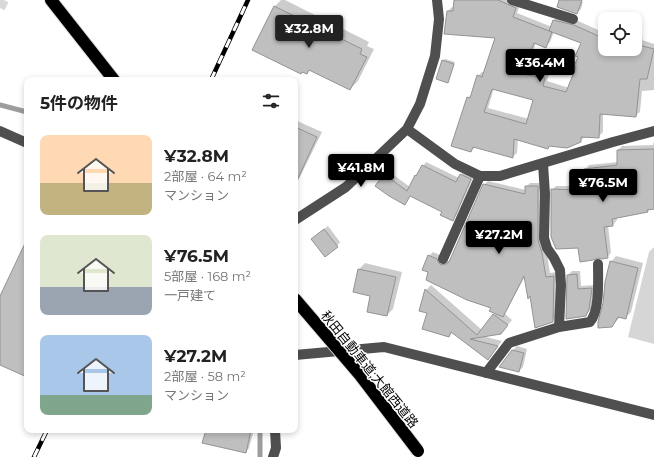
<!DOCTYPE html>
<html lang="ja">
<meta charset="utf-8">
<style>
body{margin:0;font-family:Montserrat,"Noto Sans JP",sans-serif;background:#f2f2f2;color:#222;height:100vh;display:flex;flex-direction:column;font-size:15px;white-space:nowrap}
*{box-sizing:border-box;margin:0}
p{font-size:13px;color:#767676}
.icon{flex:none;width:22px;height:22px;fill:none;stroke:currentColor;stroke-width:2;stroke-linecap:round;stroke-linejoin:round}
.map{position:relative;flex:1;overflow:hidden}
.drawer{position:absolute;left:24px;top:77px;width:274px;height:356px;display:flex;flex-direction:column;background:#fff;border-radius:8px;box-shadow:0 2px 6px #0003}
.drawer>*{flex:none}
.controls{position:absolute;left:598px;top:12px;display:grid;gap:8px}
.controls a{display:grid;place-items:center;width:44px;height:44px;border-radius:8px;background:#fff;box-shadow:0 2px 6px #0003;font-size:20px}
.price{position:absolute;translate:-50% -34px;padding:0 9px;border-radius:4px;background:#000;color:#fff;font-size:13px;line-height:26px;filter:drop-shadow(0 1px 2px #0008)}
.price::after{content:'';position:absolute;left:50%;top:24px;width:12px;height:9px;margin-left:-6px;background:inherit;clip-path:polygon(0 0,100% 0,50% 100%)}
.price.active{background:#222;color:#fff}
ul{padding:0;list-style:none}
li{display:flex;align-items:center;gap:12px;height:100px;padding:0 16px}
li span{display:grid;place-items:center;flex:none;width:112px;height:80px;border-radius:8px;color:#555}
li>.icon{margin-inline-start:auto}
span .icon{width:48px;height:48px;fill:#fffc;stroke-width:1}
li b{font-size:17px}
h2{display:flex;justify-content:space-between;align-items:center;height:48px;padding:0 16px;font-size:17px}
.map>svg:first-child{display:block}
.green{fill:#d6d6d6}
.shadow{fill:#0003;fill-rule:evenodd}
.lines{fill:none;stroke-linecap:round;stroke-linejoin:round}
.stream{stroke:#9d9d9d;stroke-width:5}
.building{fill:#bfbfbf;stroke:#939393;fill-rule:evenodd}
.minor-tunnel{stroke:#d9d9d9;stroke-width:10;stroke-dasharray:10 5;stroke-linecap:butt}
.highway-casing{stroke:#dbdbdb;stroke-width:14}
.minor{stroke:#4f4f4f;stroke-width:10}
.highway{stroke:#000;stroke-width:12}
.rail-casing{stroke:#000;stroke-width:4.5}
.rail{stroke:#fff;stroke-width:3;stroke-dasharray:9;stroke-linecap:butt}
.highway-bridge-casing{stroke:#dbdbdb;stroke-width:14;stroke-linecap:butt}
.highway-bridge{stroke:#000;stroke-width:12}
.labels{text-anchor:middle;stroke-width:3;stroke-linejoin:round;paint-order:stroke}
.street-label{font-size:13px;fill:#000;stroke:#fff}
</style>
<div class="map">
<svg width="654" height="457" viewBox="0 0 654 457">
<rect width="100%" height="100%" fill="#fff"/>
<path class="green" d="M654 247V344L628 337 649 252Z"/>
<path class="shadow" d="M281 0H285L369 42 367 46 374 49 358 81 350 89 310 69 307 73 253 50 275 6Z
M455 0H512L520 4 517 13 552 27 554 20 558 16 578 21 605 33V49H635V36L643 38 642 40 654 44V90L642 91 640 112 635 116 603 113V132L598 137H585L580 141 550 145 548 148 518 139 517 153 512 157 475 147 471 151 468 98 473 93 478 76 482 72H485L497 37 448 11 452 7H455ZM554 32 582 42 578 67 569 88 547 81 549 74 526 69 536 43 546 46 550 42ZM494 88 534 100 529 119 488 108Z
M563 1 583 2 581 9 577 13Z
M445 59 455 62 449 80 447 82 443 60Z
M295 120 322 132 295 187Z
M654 141V208L650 209 647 212 617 217V220L613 225H608L611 253 607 257 579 247 556 248 552 237V190L556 186H579L582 184H587L585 170 589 165 618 162V150L622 146 653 145Z
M426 162 459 178 464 171 474 176 456 216 453 219 443 212 411 195 405 203 385 175 388 171 410 187 416 176Z
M488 181 526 190V187L530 183H542L546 248 550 273 558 272 556 317 552 321 531 295 525 276 505 314 512 320 501 333 482 336 502 341 488 359 453 332 449 336 428 312 420 310 426 290 431 285 482 330 496 313 492 307 429 271V256L433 252 440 255 445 261H450L484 185Z
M328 226 340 242 337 246 315 236Z
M616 256 643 263 631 312 625 318 620 317 612 326 604 304 611 262Z
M365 263 402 272 393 309 387 315 371 295 354 291 359 269Z
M572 271H580L581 286 595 285 591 309 586 315 568 275Z
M517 346 527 349 523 367 519 371 513 350Z
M207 430H254L249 448 246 452Z"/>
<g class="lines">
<path class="stream" d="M0 105 27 112
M260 430V457"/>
</g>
<path class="building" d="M454 0H498L516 8 513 17 552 32 546 48 534 43 522 74 545 78 543 86 566 92 576 67 574 66 578 57 575 56 581 43 549 31 553 20 574 25 605 39V49H635V44L654 49 647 79H640L636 117 600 114 599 138 581 137V142L567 148 549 146 548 149 514 139 513 158 473 147 471 152 451 146 467 97 470 98 477 75 482 77 495 38 444 34 447 11H453ZM492 89 533 100 526 124 484 112Z
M559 0H582L577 14 557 7Z
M274 6 362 49 360 54 367 57 350 90 309 70 307 74 302 72 301 74 252 50Z
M442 60 454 64 448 83 436 79Z
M295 127 317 137 295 185Z
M654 149V209L647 210 648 212 612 219 613 226 604 227 608 258 602 259 598 258 593 260 580 262 578 248 556 249 551 237V189L576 190V188H586L584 169 617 165V150Z
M422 165 456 182 460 174 471 179 453 221 440 215 442 212 410 196 405 205 389 196 375 186 384 174 407 191 415 175 416 176Z
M483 184 525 194V186H538V240L542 253 546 277 554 276 553 322 535 328 530 296 528 299 524 276 503 317 489 311 491 308 467 300 426 280 428 272 422 270 428 255 437 259 438 262 441 265 446 264 449 262Z
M324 229 338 247 325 257 311 239Z
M27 239V377L0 365V296Z
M610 261 638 268 626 319 618 317 612 327 598 328V322L603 303 605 282Z
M358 269 396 277 387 316 367 312 370 296 353 292Z
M577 274 578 289 592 288 589 309 586 316 566 319 567 275Z
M425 289 477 335 493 314 508 325 501 334 470 339 498 346 488 360 451 332 449 337 422 329 427 313 419 311Z
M512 350 524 353 519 372 499 367Z
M206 430H251L246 453 202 443Z"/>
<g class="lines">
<path class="minor-tunnel" d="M0 8 4 0"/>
<defs>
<path id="highway" d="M51 0 114 80"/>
</defs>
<use href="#highway" class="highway-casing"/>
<path class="minor" d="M512 0 573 19
M407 129 455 164 480 176H500L613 142 654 131
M0 131 27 143
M543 164 545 194 544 238 547 248 554 258 560 270 561 285 559 327
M295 220 346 187 407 129 420 104 435 56 439 19 437 0
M443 259 480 176
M295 355 384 347 654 415
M486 373 509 343 559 327 590 322C600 311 598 279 598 264
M273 457 276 448 275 430"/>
<use href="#highway" class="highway"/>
<defs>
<path id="rail" d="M211 80 248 0
M34 457 47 430"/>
</defs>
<use href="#rail" class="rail-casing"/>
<use href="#rail" class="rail"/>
<defs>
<path id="highway-bridge" d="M295 299 360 375 418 451"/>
</defs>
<use href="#highway-bridge" class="highway-bridge-casing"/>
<use href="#highway-bridge" class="highway-bridge"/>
</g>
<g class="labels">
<g class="street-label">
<text transform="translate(370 369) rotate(51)" y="5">秋田自動車道;大館西道路</text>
</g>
</g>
</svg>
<div class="controls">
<a><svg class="icon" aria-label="locate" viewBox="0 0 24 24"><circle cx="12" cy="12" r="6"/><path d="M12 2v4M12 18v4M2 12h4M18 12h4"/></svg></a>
</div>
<b class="price active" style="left:309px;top:49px">¥32.8M</b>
<b class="price" style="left:540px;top:83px">¥36.4M</b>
<b class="price" style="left:361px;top:188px">¥41.8M</b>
<b class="price" style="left:603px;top:203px">¥76.5M</b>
<b class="price" style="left:499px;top:255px">¥27.2M</b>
<section class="drawer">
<h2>5件の物件<svg class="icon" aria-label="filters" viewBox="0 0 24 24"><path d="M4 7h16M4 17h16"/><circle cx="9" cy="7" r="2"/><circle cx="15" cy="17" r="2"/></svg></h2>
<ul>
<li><span style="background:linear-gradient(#ffd9b3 60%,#c2b280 0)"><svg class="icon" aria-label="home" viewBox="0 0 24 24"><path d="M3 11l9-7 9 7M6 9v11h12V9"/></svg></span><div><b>¥32.8M</b><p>2部屋 · 64 m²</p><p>マンション</p></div></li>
<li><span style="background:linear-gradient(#dfe7d0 65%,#9aa5b1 0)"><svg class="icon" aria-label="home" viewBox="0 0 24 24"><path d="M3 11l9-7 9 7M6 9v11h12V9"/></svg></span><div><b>¥76.5M</b><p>5部屋 · 168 m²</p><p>一戸建て</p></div></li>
<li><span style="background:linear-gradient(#a9c7e8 75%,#7fa58c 0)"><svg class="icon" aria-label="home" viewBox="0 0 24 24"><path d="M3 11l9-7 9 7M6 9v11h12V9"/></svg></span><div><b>¥27.2M</b><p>2部屋 · 58 m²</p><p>マンション</p></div></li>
</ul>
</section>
</div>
